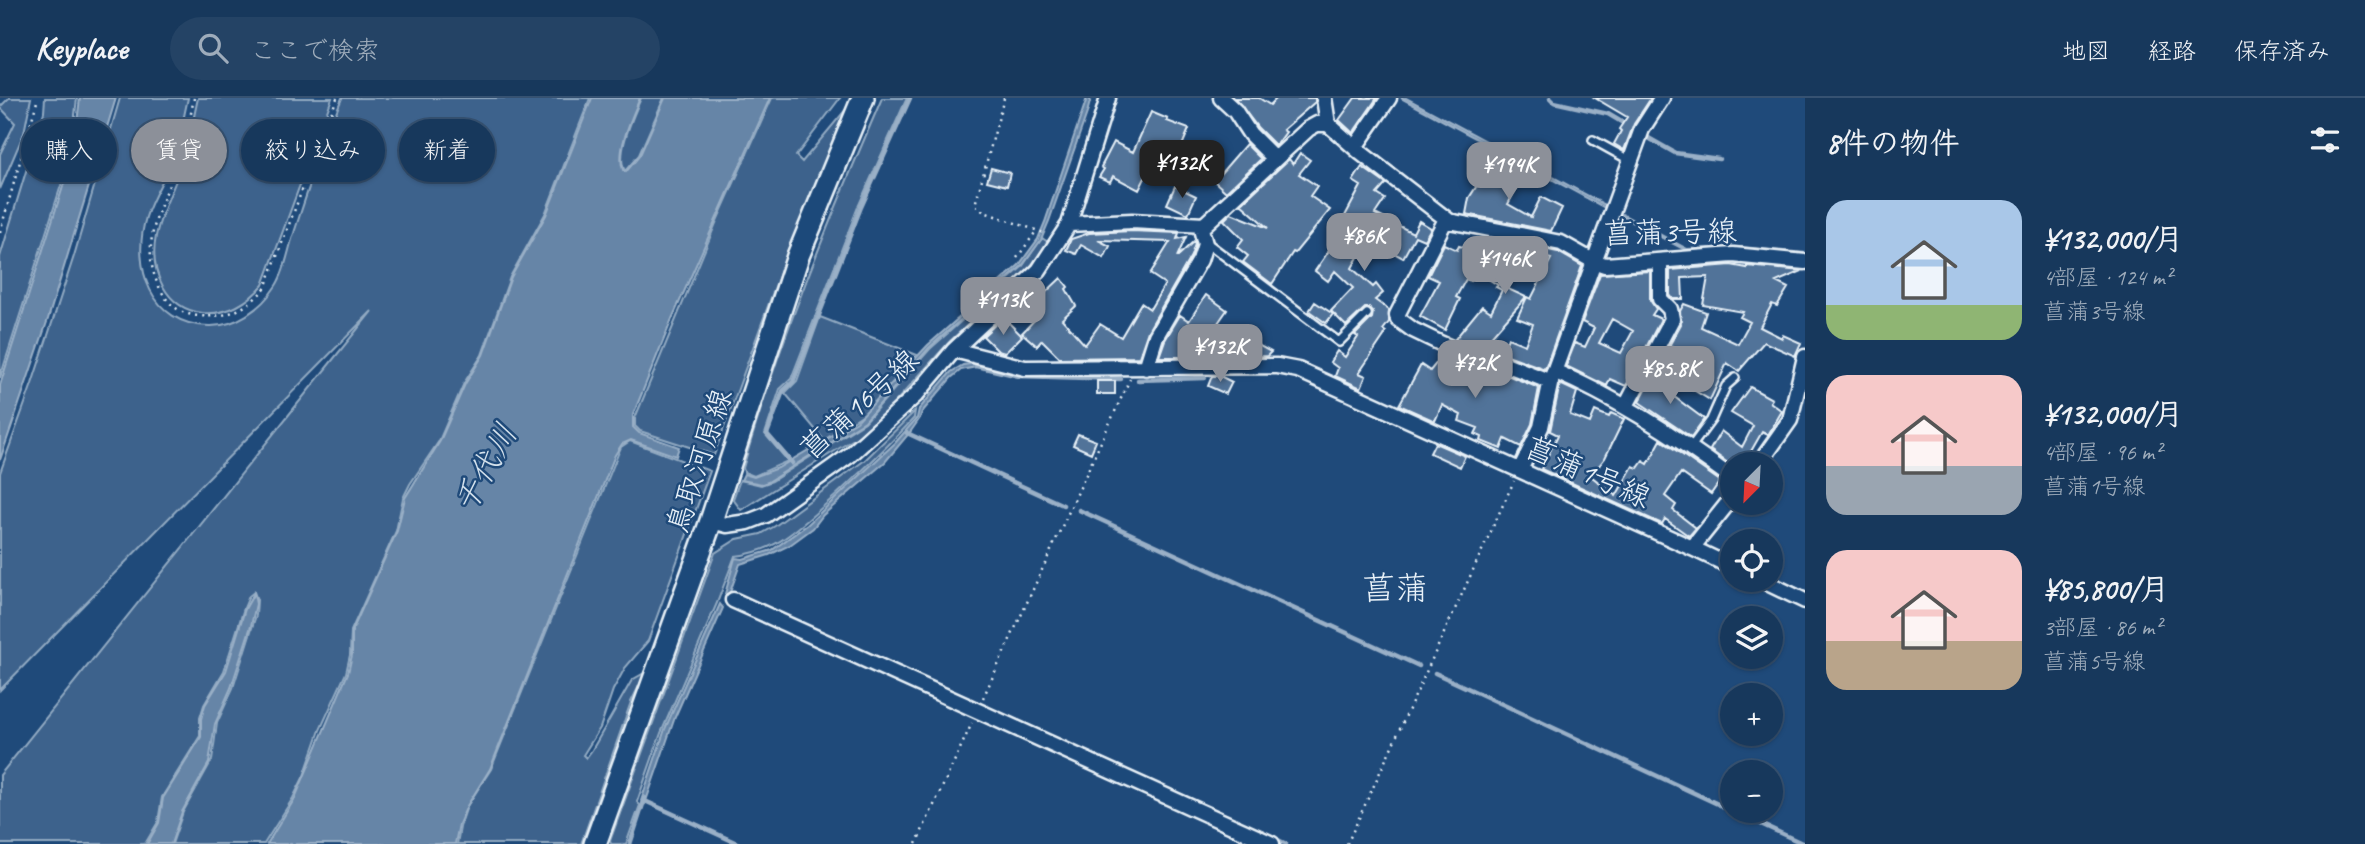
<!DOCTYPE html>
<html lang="ja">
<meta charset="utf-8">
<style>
body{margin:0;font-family:Caveat,"Klee One",sans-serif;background:#244365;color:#f1f3f6;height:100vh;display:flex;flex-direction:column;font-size:26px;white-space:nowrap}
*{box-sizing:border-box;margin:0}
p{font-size:23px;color:#9eacbb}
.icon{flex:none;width:38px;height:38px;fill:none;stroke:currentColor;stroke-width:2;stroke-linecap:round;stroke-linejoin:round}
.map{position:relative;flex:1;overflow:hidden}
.panel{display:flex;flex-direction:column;background:#17385c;width:560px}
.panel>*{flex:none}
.guide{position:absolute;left:21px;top:21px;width:665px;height:63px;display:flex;gap:14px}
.needle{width:46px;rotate:204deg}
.controls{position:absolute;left:1720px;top:354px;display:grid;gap:14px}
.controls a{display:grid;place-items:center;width:63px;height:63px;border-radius:50%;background:#17385c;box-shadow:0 2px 5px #0004,0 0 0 2px #365272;font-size:35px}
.price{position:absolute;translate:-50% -60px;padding:0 16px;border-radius:14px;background:#8c9099;color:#fff;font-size:23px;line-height:46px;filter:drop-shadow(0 2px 4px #0008)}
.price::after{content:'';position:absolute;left:50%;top:42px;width:21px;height:16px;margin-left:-10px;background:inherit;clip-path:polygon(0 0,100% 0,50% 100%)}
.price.active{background:#222;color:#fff}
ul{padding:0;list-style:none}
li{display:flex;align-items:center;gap:21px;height:175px;padding:0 21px}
li span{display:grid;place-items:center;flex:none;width:196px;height:140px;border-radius:21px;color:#555}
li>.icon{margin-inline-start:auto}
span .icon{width:84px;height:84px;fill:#fffc;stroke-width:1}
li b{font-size:30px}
h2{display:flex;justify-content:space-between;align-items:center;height:84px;padding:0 21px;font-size:30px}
.chip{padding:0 24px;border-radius:32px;background:#17385c;box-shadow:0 2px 5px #0004,0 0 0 2px #365272;font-size:24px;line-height:63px}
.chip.active{background:#8c9099;color:#fff}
header{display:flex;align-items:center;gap:42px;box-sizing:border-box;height:98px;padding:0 35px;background:#17385c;border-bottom:2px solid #365272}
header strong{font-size:33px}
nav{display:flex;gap:38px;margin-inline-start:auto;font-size:24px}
.search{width:490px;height:63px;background:#244365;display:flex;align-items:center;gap:18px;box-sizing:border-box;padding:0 24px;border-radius:38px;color:#9eacbb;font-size:26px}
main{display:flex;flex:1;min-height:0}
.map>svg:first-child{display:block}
.green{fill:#3c628c;stroke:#92aac2;stroke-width:2}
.water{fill:#6685a7;stroke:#9ab0c7;stroke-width:2}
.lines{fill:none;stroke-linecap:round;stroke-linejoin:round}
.stream{stroke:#9ab0c7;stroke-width:4.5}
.building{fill:#517399;stroke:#e8f1f8;stroke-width:2;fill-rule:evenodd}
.service-casing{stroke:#e8f1f8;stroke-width:12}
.minor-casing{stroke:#e8f1f8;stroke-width:19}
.primary-casing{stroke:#e8f1f8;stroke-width:26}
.path{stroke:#e8f1f8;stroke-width:2.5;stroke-dasharray:2 5;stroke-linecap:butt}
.service{stroke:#1f4a7a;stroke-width:7}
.minor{stroke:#1f4a7a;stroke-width:14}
.primary{stroke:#1f4a7a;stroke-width:21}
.labels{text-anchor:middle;stroke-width:5;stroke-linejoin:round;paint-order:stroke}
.street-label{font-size:30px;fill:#e8f1f8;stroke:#1f4a7a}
.water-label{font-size:32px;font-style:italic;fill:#d4e1ec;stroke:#1f4a7a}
.quarter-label{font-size:33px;fill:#e8f1f8;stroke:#1f4a7a}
</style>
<header>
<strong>Keyplace</strong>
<div class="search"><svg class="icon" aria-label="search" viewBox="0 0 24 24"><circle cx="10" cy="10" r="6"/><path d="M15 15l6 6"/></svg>ここで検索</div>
<nav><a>地図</a><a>経路</a><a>保存済み</a></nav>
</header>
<main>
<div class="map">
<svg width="1805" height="746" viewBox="0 0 1805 746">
<rect width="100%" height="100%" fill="#1f4a7a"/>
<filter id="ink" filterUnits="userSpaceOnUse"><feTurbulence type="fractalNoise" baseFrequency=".0143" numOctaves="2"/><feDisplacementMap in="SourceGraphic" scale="14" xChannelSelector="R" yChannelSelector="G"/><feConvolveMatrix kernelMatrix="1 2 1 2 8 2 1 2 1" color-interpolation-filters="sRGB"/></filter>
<g filter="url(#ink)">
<path class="green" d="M9 0H31L24 35 0 91V56L15 25 0 9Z
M45 0H77L70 59 0 280V159L44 14Z
M120 0H188C184 17 181 35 176 52 169 75 153 96 146 119 131 169 151 227 209 228 235 229 261 211 275 189 285 175 288 152 294 135 309 89 323 44 342 0H590L545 116 510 179 482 257 464 285 439 343 410 386 403 400 396 433 351 533 350 557 346 575 320 632 304 678 293 700 264 746H172L183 714 212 662 217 625 233 590 256 517 257 502 254 494 249 498 244 510 224 573 204 607 200 620V638L162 699 158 724 145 746H0V677L372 213 0 592V375L32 286 74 158Z
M198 0H332L263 187C248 205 227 217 203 215 165 211 149 172 156 138 161 113 173 91 182 68 189 46 193 22 198 0Z
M641 0H664L639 57 625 73C615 56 634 17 641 0Z
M772 0H840L796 58 802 64 847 10 849 11 781 172 714 357 640 333 635 328V320L716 125Z
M882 0H907L858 109 791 281 780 291 765 336 788 363 754 378 744 374 743 370C779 243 830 120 882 0Z
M1042 140 1048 144 1028 172 950 243 873 329 741 412 733 401 740 382 761 387 772 383 865 324 930 251 1022 169Z
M820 219 917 257 865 315 824 342 785 295 797 283Z
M915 313 914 320C889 348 862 373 834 399 801 427 780 453 735 458L717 505 661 635 637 704 640 707 626 746H611L610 743 715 455 737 441 761 436 775 428 865 362Z
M630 343 710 373 648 543 625 570 613 592 600 630 583 657 586 660 592 652 632 582 646 574 631 604 581 746H457L460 729 467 708 491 671 618 356 621 349Z"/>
<path class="water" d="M80 0H116L48 221 0 362V287L73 57Z
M592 0H640C632 19 616 52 623 72L626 74 640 57 665 0H770L672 221 633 317V329L639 335 679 349 676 358 631 342 622 346 615 357 490 671 467 708 459 726 455 746H267L295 700 348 575 352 557V533L397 433 405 400 440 343 465 286 483 257 511 179 546 117Z
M1087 0H1091L1087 15 1049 123 1041 142 1022 168 929 250 865 323 768 384 762 386 741 382 744 376 754 379 778 370 857 323 928 247 1019 167 1038 141 1045 124Z
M1401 0H1406L1609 109 1607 111Z
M1618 114 1687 151 1742 149 1805 155V157L1742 151 1687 153 1617 116Z
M977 265 982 268 961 272 951 280 922 314 920 320 911 333 885 364 823 417 813 430 790 447 769 457 740 466 729 497 725 496 735 460 743 461 772 452 807 427 895 345 917 320 919 311 951 274 963 267Z
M254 495 256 506 251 528 231 590 215 626 209 665 182 714 171 746H147L159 725 163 700 201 639V621L205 607 226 573 245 511Z
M720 506 723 510 675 619 645 706 641 703 665 631Z"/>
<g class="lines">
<path class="stream" d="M1550 0 1554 4 1608 16 1635 32
M1645 38 1675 55 1719 61
M976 268 1019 278 1121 281
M1138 282 1205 280
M907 335 1063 407
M792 365 767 336 783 293 793 284 861 109 910 0
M1079 412 1419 568
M1777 482 1805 495
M1435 575 1804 746
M645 703 739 746
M1274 740 1286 746
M630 746 645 700"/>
</g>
<path class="building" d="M1235 0H1259L1270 7 1277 0H1315V4L1283 32 1286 34 1276 48 1258 30Z
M1355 0H1377L1353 35 1339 22Z
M1595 0H1651L1634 26 1624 52 1614 46 1621 33 1619 31 1627 19Z
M1151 14 1168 21 1167 23 1189 31 1179 55 1171 52 1158 79 1148 74 1139 92 1113 78 1110 84 1099 79 1104 71 1101 69 1114 44 1133 54Z
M1246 46 1261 61 1226 94 1214 83Z
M1300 55 1310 62 1299 76 1317 88 1310 98 1330 112 1295 155 1293 154 1272 186 1243 164 1248 158 1237 149 1243 141 1224 122 1231 115 1268 130 1241 106 1289 61 1293 66Z
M1362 69 1386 86 1377 96 1385 101 1375 116 1413 135 1419 123 1431 130 1424 142 1415 138 1403 160 1368 141 1352 170 1373 189 1376 186 1383 195 1375 202 1389 212V224L1383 232 1386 234 1384 238 1359 275 1366 278 1361 290 1335 278 1338 270 1330 264 1337 253 1345 259 1358 239 1355 237 1372 220 1373 214 1369 210H1365L1346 228 1331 213 1353 190 1335 173 1328 183 1315 173 1337 141 1341 144 1354 124 1345 118 1361 88 1353 83Z
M1489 69 1503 78 1509 69 1525 75 1508 106 1531 119 1541 99 1562 110 1551 133 1466 116 1469 100Z
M991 70 1010 75 1007 88 987 83Z
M1175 88 1196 98 1188 116 1167 106Z
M1132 133 1179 135 1177 141 1186 139 1177 159 1194 143 1195 146 1191 158 1148 233 1139 259 1060 260 1042 242 1037 248 1022 235 1042 214 1027 199 1035 192 1042 198 1061 180 1068 189 1066 191 1076 208 1062 221 1085 247 1100 226 1121 239 1141 205 1150 211 1165 186 1150 176 1170 144 1098 142 1110 148 1104 160 1081 147 1076 156 1066 152 1071 141 1089 135Z
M1493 141 1558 154 1582 168 1545 271 1502 255 1508 240 1525 247 1533 226 1517 220 1527 199 1531 201 1551 161 1527 155 1508 191 1526 199 1481 250 1455 241 1482 208 1491 214 1502 192 1496 189 1498 187 1475 173 1470 183 1466 181 1456 199 1460 201 1445 232 1420 218 1439 183 1428 178 1444 146 1457 152 1459 148 1463 149 1465 145 1491 157Z
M1731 167 1747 170V168L1802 173 1776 184 1788 190 1777 208 1772 206 1760 229 1782 240 1783 237 1801 245 1795 258 1764 244 1739 273 1727 265 1710 302 1682 285 1692 266 1690 265 1693 259 1669 248 1681 226 1680 213 1684 206 1706 214 1701 229 1738 246 1750 224 1740 219 1743 214 1703 207 1708 179 1682 180 1683 201H1673L1670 197V172Z
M1650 173V202L1656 211 1652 217 1661 221 1626 288 1610 281 1607 288 1566 268 1575 245 1585 249 1594 230 1582 224 1600 176ZM1612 221 1633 233 1621 255 1599 245Z
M1206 197 1227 212 1211 235 1217 238 1205 256 1199 251 1193 259H1159L1165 242 1180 217 1189 223Z
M1315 204 1333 216 1326 225 1309 213Z
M999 223 1003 229 1008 224 1022 238 1005 255 998 253 983 238Z
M1240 246 1252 255 1258 247 1271 254 1267 258 1231 259Z
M1443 257 1492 276 1494 273H1497L1539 290 1532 326 1521 349 1505 341 1501 351 1481 343 1482 339 1475 336 1478 330 1459 323 1461 317 1442 307 1435 323 1399 307 1421 267 1430 273Z
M1658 269 1662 271 1661 275 1668 278 1661 289 1704 321 1691 339 1639 304Z
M1212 278H1220L1232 284 1226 296 1208 288Z
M1097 283H1115V296H1097Z
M1560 286 1577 294 1570 317 1590 325 1595 313 1609 319 1611 315 1624 321 1605 360 1591 378 1616 398 1633 368 1638 370 1643 363 1648 366 1661 342 1720 383 1711 396 1681 375 1665 398 1676 407 1673 412 1696 430 1689 438 1665 421 1662 426 1541 371 1558 337 1550 333Z
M1750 289 1772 301 1770 304 1782 313 1768 337 1762 334 1750 355 1753 357 1749 366H1732V368L1710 352 1721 333 1742 349 1753 328 1731 315Z
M1078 336 1096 343 1091 355 1073 347Z
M1435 345 1465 358 1460 369 1430 355Z"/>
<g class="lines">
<defs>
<path id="service" d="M1593 42 1631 63
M1206 144 1339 244 1367 216
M1691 349 1711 322 1726 288 1735 280"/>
<path id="minor" d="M1221 0 1235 13 1250 36 1274 60
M1324 0 1328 26
M1355 49 1389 0
M1446 121 1397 217 1398 221 1413 232 1442 246 1468 257 1500 264 1551 284
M1069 126 1132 123 1204 127 1308 31 1317 26H1328L1361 55 1449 123 1561 145 1593 163 1605 167 1733 157 1805 164
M954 252 1025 270 1277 268 1298 272 1692 450 1732 400
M1146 270 1156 238 1200 162 1205 146 1200 127
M1554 273C1619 301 1676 338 1732 380
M1626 308 1672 221 1670 211 1660 201V164
M1759 366 1790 322 1805 259
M1520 372 1541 329 1551 282 1642 31 1662 0
M711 423 727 427 748 424 766 417 850 357 916 297 954 252 1039 172 1069 126 1108 0
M1692 450 1732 469
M1759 481 1805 503
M733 502 1272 746"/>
<path id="primary" d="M595 746 711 423 798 158 863 0"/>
</defs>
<use href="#service" class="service-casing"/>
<use href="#minor" class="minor-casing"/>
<use href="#primary" class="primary-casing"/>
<path class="path" d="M194 0C190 19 187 39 181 57 165 103 134 147 162 194 170 209 183 217 200 218 228 220 247 211 265 190L337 0
M1004 0 975 107 984 114 1047 136
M0 134 38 0
M1017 160 1037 132
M983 600 1130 281
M916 746 972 625
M1347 746 1514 383"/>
<use href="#service" class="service"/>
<use href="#minor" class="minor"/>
<use href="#primary" class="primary"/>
</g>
</g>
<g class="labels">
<g class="street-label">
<text transform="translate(1670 134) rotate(-1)" y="10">菖蒲3号線</text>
<text transform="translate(859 306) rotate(-42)" y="10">菖蒲16号線</text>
<text transform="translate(699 363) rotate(-72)" y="10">鳥取河原線</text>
<text transform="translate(1588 374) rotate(24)" y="10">菖蒲1号線</text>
</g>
<g class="water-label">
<text transform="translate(485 370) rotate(-61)" y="11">千代川</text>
</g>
<g class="quarter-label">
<text x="1395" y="501">菖蒲</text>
</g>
</g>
</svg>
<div class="controls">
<a><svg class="needle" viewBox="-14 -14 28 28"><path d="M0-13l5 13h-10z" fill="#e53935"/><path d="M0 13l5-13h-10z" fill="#9eacbb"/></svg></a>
<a><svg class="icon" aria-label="locate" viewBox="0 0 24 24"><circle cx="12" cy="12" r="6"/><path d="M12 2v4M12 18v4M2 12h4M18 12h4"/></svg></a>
<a><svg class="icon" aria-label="layers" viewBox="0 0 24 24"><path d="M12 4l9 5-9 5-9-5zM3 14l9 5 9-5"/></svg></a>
<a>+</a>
<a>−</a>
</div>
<b class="price active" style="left:1182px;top:102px">¥132K</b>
<b class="price" style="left:1509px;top:104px">¥194K</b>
<b class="price" style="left:1364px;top:175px">¥86K</b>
<b class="price" style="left:1505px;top:198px">¥146K</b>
<b class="price" style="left:1003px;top:239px">¥113K</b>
<b class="price" style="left:1220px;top:286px">¥132K</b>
<b class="price" style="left:1475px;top:302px">¥72K</b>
<b class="price" style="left:1670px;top:308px">¥85.8K</b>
<div class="guide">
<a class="chip">購入</a>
<a class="chip active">賃貸</a>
<a class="chip">絞り込み</a>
<a class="chip">新着</a>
</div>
</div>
<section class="panel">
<h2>8件の物件<svg class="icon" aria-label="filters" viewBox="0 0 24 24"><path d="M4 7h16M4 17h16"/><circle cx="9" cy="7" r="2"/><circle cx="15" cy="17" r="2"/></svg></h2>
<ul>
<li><span style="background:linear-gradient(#a9c7e8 75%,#8fb573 0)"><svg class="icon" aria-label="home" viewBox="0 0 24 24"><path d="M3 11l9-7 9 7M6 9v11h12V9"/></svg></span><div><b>¥132,000/月</b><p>4部屋 · 124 m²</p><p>菖蒲3号線</p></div></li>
<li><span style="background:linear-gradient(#f6c9c9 65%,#9aa5b1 0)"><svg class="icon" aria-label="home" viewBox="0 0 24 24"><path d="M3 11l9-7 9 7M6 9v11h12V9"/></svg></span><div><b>¥132,000/月</b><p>4部屋 · 96 m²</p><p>菖蒲1号線</p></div></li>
<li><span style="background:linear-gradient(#f6c9c9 65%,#b9a48a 0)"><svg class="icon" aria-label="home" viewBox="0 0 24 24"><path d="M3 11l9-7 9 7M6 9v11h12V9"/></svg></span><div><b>¥85,800/月</b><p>3部屋 · 86 m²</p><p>菖蒲5号線</p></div></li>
</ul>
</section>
</main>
